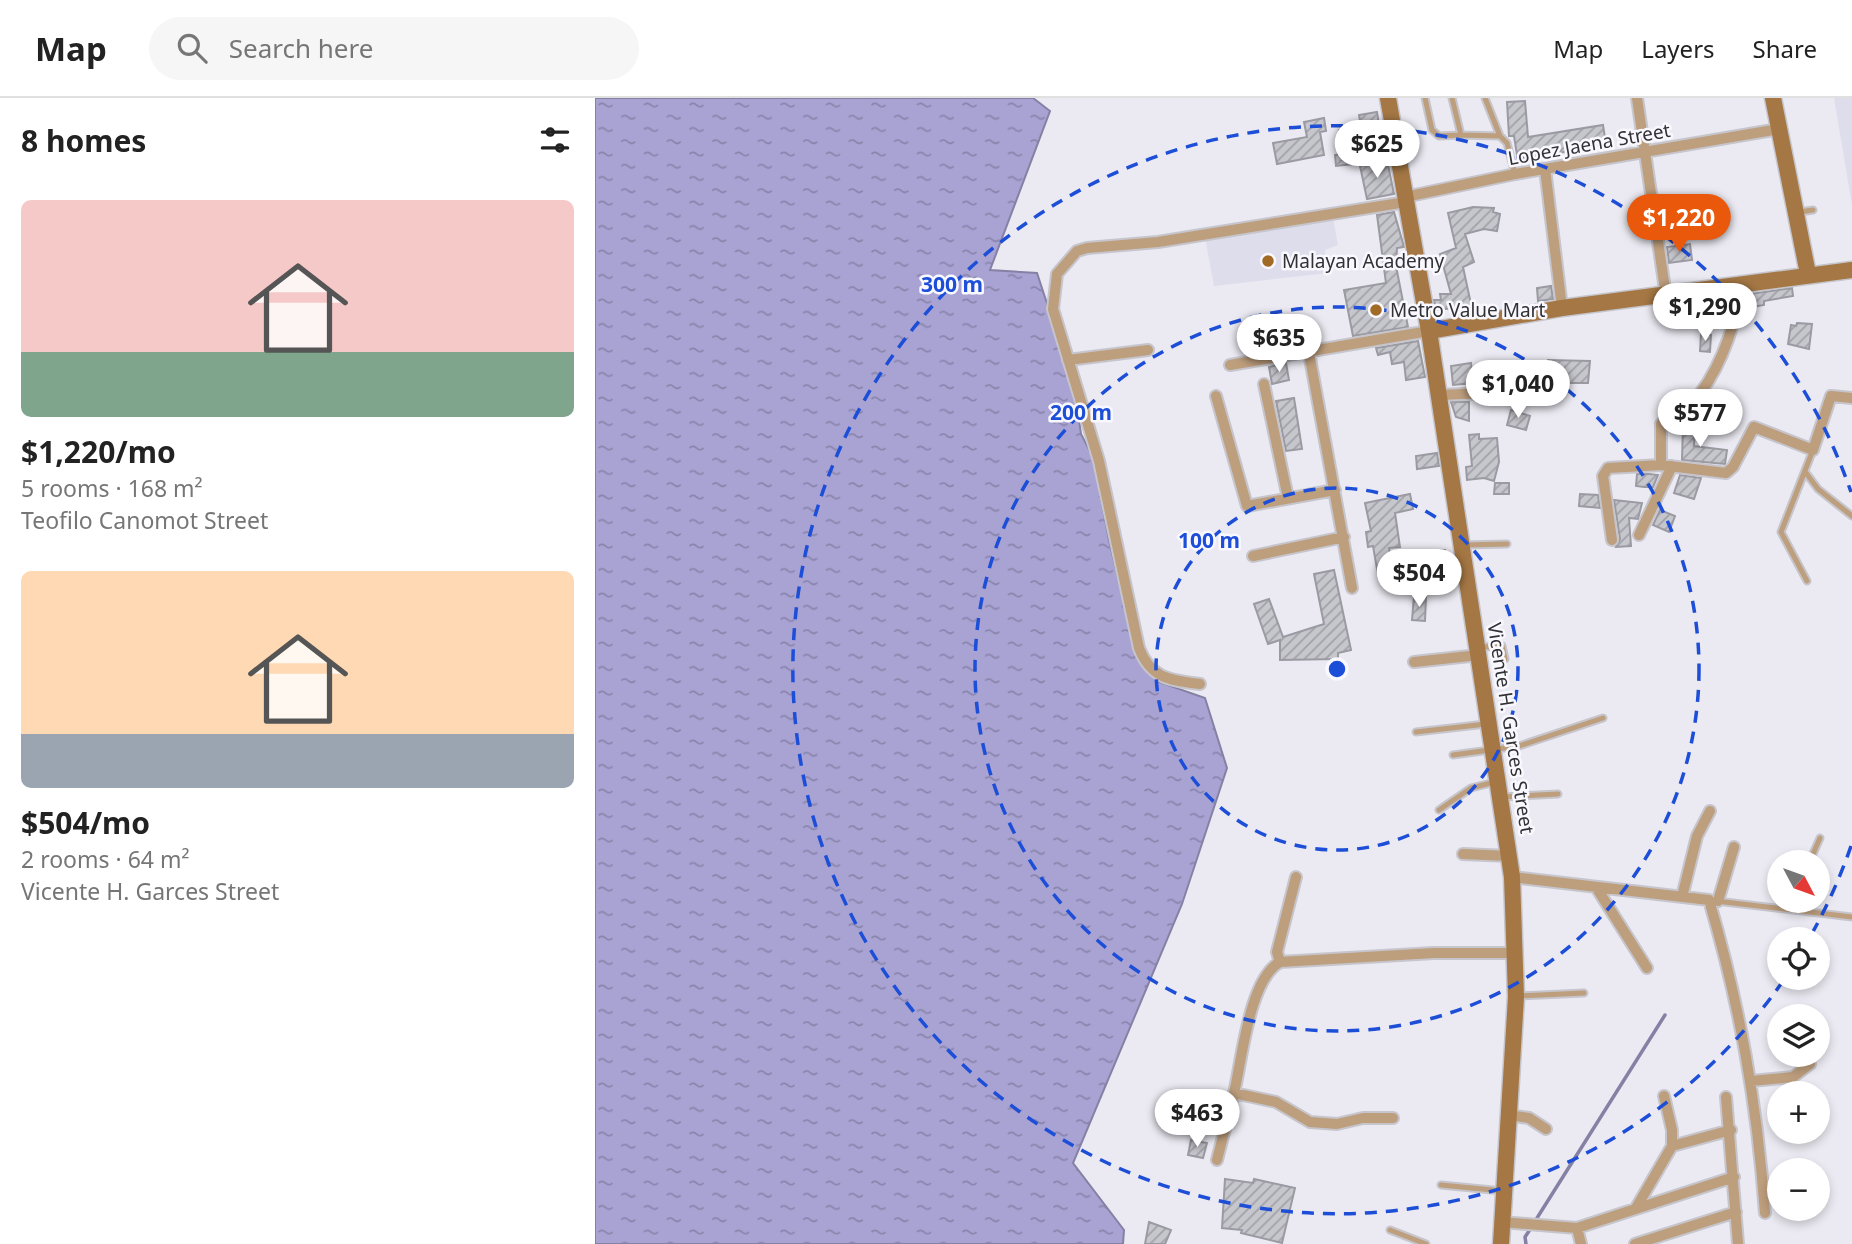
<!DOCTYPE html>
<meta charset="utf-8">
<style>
body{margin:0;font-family:"Noto Sans",sans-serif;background:#f6f6f6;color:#222;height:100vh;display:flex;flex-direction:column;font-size:26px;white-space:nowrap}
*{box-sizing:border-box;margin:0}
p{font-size:23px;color:#767676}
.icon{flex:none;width:38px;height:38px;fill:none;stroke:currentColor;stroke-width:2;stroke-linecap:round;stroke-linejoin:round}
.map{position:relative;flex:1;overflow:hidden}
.drawer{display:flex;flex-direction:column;background:#fff;width:595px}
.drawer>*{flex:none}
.needle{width:46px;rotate:131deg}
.buttons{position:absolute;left:1172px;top:752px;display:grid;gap:14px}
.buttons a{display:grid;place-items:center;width:63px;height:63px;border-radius:50%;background:#fff;box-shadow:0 4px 10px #0003;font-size:35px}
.price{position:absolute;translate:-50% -60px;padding:0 16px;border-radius:24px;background:#fff;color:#222;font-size:23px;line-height:46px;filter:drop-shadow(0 2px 4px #0008)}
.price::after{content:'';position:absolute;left:50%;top:42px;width:21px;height:16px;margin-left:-10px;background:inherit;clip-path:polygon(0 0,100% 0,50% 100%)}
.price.active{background:#ea580c;color:#fff}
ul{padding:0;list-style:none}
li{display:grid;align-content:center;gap:14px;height:371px;padding:0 21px}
li span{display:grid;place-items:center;height:217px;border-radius:10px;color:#555}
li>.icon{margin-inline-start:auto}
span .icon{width:126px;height:126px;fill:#fffc;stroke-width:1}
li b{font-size:30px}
h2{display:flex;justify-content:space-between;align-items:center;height:84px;padding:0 21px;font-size:30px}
header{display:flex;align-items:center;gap:42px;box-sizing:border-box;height:98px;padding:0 35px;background:#fff;border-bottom:2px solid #e0e0e0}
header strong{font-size:33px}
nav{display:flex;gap:38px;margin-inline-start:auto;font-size:24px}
.search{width:490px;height:63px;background:#f6f6f6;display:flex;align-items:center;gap:18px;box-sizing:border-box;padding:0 24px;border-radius:38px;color:#767676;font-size:26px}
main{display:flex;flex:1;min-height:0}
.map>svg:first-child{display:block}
.built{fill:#deddeb}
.water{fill:url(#water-ripples);stroke:#8581a4;stroke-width:2}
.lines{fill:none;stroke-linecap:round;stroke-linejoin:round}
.stream{stroke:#8581a4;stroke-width:3.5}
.building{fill:url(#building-hatch);stroke:#9b9aa2;stroke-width:2}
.lane-casing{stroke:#c6c5cc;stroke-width:9}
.street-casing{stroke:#c6c5cc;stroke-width:14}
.secondary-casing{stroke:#c6c5cc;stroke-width:19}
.lane{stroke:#bd9e7d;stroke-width:5}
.street{stroke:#bd9e7d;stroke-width:10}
.secondary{stroke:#a47744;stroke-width:16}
.ring{fill:none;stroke:#1d4ed8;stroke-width:3.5;stroke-dasharray:12 9}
.poi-dot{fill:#a16a25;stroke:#f8f8fe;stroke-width:2.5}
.labels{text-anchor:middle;stroke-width:5;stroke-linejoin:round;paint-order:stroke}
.street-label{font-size:19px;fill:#323235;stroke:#f8f8fe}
.poi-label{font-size:19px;fill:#323235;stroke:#f8f8fe;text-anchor:start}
.centre{fill:#1d4ed8;stroke:#f8f8fe;stroke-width:3.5}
.ring-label{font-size:21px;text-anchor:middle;font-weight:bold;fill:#1d4ed8;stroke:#f8f8fe;stroke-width:5;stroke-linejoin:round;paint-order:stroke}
</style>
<header>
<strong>Map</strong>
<div class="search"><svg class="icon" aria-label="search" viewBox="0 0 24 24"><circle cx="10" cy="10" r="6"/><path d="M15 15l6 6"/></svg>Search here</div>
<nav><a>Map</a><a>Layers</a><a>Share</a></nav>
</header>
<main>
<section class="drawer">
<h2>8 homes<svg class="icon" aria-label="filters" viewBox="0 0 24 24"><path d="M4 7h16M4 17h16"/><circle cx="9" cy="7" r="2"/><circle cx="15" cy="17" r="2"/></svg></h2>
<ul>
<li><span style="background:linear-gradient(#f6c9c9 70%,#7fa58c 0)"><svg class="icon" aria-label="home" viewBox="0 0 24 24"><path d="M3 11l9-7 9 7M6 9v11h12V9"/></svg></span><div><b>$1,220/mo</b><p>5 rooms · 168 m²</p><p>Teofilo Canomot Street</p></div></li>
<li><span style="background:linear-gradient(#ffd9b3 75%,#9aa5b1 0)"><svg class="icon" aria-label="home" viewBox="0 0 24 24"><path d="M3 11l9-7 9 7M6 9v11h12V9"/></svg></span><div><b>$504/mo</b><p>2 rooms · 64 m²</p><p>Vicente H. Garces Street</p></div></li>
</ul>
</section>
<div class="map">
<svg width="1257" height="1146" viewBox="0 0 1257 1146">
<defs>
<pattern id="water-ripples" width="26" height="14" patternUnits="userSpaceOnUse" patternTransform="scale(1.75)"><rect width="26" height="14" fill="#a8a3d3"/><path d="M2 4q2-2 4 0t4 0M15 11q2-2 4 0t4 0" fill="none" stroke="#8985ac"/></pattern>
<pattern id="building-hatch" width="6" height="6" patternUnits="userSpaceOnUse" patternTransform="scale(1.75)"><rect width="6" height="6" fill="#c6c6cd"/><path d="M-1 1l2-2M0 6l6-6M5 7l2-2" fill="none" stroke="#a1a1a7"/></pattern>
</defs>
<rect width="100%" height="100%" fill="#ebeaf2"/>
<path class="built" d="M1239 0H1257V107Z
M738 119 743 147 730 152 733 175 619 188 610 139Z"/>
<path class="water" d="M0 0H438L455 13 395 172 442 175 479 288 486 336 503 369 504 390 514 442 542 560 564 584 610 600 632 670 587 806 478 1065 529 1132 528 1146H0Z"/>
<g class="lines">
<path class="stream" d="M942 1120 1070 917
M931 1146 930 1139 936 1130"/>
</g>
<path class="building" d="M930 3 933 39 1008 27 1011 46 923 63 919 38H914L912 4Z
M782 14 784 27 766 29 764 17Z
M729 20 731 33 725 34 729 57 682 66 678 45 712 39 709 24Z
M757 30 758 66 741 68 740 57 747 56 744 32Z
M792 62 799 96 772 101 765 68Z
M878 109 899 110 898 114 905 116 902 133 889 131 870 136 879 164 868 169 876 206 874 215 860 218V210L841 212 839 202H846L845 196H856L845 156 861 150 853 115Z
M799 114 809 149 802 150 801 168 813 229 758 238 749 192 791 185 782 117Z
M1095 146 1097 162 1074 165 1072 149Z
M956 188 958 201 943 203 942 190Z
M1197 190 1198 198 1169 203V207L1157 209 1155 196Z
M1202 225 1217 226 1214 251 1193 246 1196 227 1201 228Z
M1106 236 1116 237 1115 254 1105 253Z
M823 243 830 279 811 282 809 264 797 266 795 254 783 257 781 250Z
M953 262 995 263 993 285H953Z
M691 265 694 282 677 286 674 269Z
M876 265 878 285 858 287 856 268Z
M699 300 707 351 691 353 681 303Z
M856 304H874V323L861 319Z
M916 312 935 318 931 332 912 327Z
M1088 327 1100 328 1099 348 1132 352 1130 366 1087 362Z
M884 336V341L902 340 904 364 899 383 889 380 872 382 871 369 877 368 874 337Z
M842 355 844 368 822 371 821 358Z
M1042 376H1054L1063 377 1058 389H1049L1041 388Z
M1085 377 1106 380 1099 401 1079 395Z
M900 385H914V396H899Z
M815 396 818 411 800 415 805 449 794 450 799 474 783 477 778 448 773 449 771 434 776 433 770 405Z
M985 396 1003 397 1005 410 984 408Z
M1019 402 1047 405 1043 421 1034 420 1036 448 1021 449 1025 441Z
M1065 412 1080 418 1074 434 1058 427Z
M816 452H850V479H816Z
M739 472 756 552 743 555V561L685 562V542L673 546 659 506 674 501 688 539 729 526 719 476Z
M819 498 831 499 830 523 817 522Z
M596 1042 612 1045 608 1060 593 1057Z
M630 1081 658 1085 659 1081 700 1090 687 1145 646 1135 647 1132 627 1130Z
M554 1124 576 1132 570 1146H550Z"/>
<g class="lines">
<defs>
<path id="lane" d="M830 0 837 32 844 38 866 37 857 0
M866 37 905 38 890 0
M905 38 912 45 920 76
M1204 114 1218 112
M1211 375 1223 391 1257 418
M869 447 912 446
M1212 483 1186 434 1218 352
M886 549 907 548 910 561
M821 634 891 626
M858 657 924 648 1008 620
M907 699 963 696
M844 712 876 690 900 684
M1214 765 1225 740
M1121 803 1257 819
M922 898 989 895
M846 1087 908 1093
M795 1132 831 1146"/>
<path id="street" d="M1042 0 1071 198
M950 71 967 210
M810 99 920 76 1184 31
M714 255 757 490
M473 262 553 252
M635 267 834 233
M669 286 693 400
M843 297 966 292
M621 298 652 408 740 392
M1066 367V326C1075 315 1088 315 1097 305 1125 275 1140 226 1148 186
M1044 437 1077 368
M1017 442 1008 378 1013 370 1066 367 1131 375 1138 369 1159 329 1218 352 1236 298 1257 300
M658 458 749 439
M819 564 884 557
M605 586C575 582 556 581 544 550L504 363 458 211 462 176 482 153 492 150 563 144 811 104
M868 756 914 758
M917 779 1114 802C1145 908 1162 1005 1170 1115
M1001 789 1052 870
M1087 799 1102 738 1115 713
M1123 803 1139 749
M685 864 682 854 701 779
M1156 983 1198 979 1215 966
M639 995C647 962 654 881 685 864L839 855H920
M1131 999 1143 1146
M913 1017 934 1020 951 1031
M1077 1048 1136 1032
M622 1062 639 995 681 1004 715 1024 742 1026 768 1020H798
M1041 1110 1077 1048V1032L1069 998
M906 1124 982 1130 1139 1079
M982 1130 986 1146
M1040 1146 1141 1114"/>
<path id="secondary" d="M793 0 834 233 917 779 921 899 906 1146
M1178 0 1213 176
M834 233 967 210 1257 172"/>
</defs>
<use href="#lane" class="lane-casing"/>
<use href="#street" class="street-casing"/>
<use href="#secondary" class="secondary-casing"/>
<use href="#lane" class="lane"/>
<use href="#street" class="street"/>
<use href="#secondary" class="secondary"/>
</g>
<g class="ring">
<circle cx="742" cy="571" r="181"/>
<circle cx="742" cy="571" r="362"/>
<path d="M1256 748A544 544 0 0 1 1215 839M1188 883A544 544 0 1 1 1256 394"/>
</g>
<g class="poi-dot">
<circle cx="673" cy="163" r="7"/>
<circle cx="781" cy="212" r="7"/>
</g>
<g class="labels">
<g class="street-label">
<text transform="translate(994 46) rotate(-10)" y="7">Lopez Jaena Street</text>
<text transform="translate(916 630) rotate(81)" y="7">Vicente H. Garces Street</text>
</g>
<g class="poi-label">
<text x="687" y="170">Malayan Academy</text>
<text x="795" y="219">Metro Value Mart</text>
</g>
</g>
<circle cx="742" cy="571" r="10" class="centre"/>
<g class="ring-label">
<text x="357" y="194">300 m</text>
<text x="486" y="322">200 m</text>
<text x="614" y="450">100 m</text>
</g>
</svg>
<div class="buttons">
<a><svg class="needle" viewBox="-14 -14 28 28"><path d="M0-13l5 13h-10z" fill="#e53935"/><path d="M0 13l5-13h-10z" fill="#767676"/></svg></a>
<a><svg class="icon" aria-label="locate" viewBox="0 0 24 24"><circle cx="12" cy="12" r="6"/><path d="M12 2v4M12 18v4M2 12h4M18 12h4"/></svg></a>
<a><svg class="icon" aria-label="layers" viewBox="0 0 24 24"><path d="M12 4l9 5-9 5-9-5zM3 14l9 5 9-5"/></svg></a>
<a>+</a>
<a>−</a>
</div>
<b class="price" style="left:782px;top:82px">$625</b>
<b class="price active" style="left:1084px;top:156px">$1,220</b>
<b class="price" style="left:1110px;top:245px">$1,290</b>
<b class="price" style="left:684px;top:276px">$635</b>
<b class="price" style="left:923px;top:322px">$1,040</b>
<b class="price" style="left:1105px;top:351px">$577</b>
<b class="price" style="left:824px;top:511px">$504</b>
<b class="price" style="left:602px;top:1051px">$463</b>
</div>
</main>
